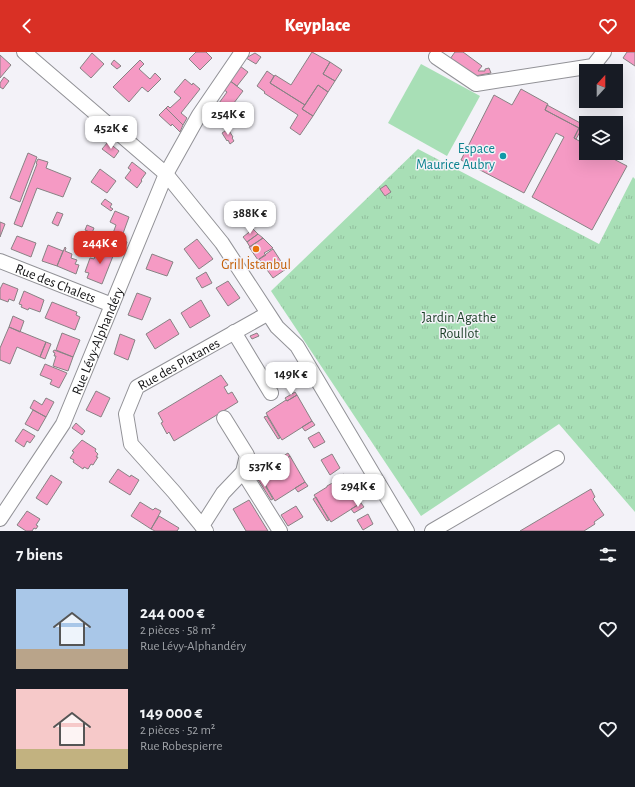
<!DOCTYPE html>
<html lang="fr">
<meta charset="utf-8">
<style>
body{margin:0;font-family:"Alegreya Sans",sans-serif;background:#20242c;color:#f1f3f6;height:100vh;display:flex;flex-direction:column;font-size:15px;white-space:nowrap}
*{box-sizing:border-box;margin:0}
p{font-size:13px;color:#9ea1a6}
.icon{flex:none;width:22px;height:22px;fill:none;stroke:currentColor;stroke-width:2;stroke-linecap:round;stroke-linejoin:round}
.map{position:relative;height:479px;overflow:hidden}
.details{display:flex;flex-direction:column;background:#171b24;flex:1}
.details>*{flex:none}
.needle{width:26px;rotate:21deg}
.controls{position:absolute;left:579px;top:12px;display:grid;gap:8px}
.controls a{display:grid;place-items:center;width:44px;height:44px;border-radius:0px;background:#171b24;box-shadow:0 4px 16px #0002;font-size:20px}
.price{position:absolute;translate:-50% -34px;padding:0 9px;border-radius:8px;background:#fff;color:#222;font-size:13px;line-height:26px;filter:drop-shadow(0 1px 2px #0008)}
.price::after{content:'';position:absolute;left:50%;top:24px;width:12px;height:9px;margin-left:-6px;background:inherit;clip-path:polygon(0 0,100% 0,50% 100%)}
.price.selected{background:#d93025;color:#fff}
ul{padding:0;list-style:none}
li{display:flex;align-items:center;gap:12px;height:100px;padding:0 16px}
li span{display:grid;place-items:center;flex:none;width:112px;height:80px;border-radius:0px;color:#555}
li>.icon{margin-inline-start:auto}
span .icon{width:48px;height:48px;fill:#fffc;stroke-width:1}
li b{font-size:17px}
h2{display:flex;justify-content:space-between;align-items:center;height:48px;padding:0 16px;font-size:17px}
header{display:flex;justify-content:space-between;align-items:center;height:52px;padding:0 16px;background:#d93025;color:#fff;font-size:18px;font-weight:800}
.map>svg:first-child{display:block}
.park{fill:url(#park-tufts)}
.garden{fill:#a8dfb6}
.building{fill:#f59ac4;stroke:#888284}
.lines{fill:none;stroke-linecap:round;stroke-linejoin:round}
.minor-casing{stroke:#929297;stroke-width:16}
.minor{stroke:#fff;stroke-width:14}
.culture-dot{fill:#0f9aa8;stroke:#f3f2f8;stroke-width:1.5}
.food-dot{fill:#e8710a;stroke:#f3f2f8;stroke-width:1.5}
.labels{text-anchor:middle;stroke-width:3;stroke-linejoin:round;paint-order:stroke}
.culture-label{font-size:14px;fill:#0d838f;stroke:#f3f2f8;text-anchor:end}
.food-label{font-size:14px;fill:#c56008;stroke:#f3f2f8}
.street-label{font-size:14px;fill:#121214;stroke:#f3f2f8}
.park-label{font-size:14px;fill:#1a3e25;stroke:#f3f2f8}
</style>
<header><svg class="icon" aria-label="back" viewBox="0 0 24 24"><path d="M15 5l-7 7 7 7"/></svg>Keyplace<svg class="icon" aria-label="heart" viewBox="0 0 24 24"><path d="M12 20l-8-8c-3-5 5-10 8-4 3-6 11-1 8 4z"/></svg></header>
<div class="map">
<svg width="635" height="479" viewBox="0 0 635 479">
<defs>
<pattern id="park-tufts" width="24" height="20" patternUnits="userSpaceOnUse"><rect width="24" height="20" fill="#a8dfb6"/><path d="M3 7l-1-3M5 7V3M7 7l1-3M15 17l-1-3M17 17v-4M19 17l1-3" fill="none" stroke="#90be9c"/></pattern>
</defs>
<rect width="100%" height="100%" fill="#f3f2f8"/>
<path class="park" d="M418 97 599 192 633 125 635 127V460L559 372 421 464 271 239Z"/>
<path class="garden" d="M421 12 480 44 447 104 388 71Z"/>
<path class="building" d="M196 0H206L212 6 200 18 189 7Z
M312 0 330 10 323 22 335 29 328 40 318 33 305 53 270 31 275 23 291 33Z
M455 0H463L482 14 478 19H485V17L489 16 491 21 475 24 450 7Z
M627 0H635V14L623 6Z
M92 1 104 12 91 26 80 16Z
M255 1 261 5 256 12 246 6Z
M0 3 11 13 0 26Z
M114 8 121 14 117 17 111 12Z
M140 8 144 12 139 17 150 27 155 21 161 27 148 40 142 35 129 50 113 35Z
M330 10 342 18 335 29 323 22Z
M240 14 248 20 237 34 229 28Z
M267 19 274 24 270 31 305 53 302 57 313 64 300 83 290 76 298 63 264 41 265 40 257 34Z
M4 25 9 29 3 37 0 35V31Z
M185 27 192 33 193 31 200 37 181 61 187 66 183 73 166 56 168 54 170 56 181 46 174 40Z
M229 28 243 39 224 64 214 58 227 40 223 37Z
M318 33 328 40 313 64 302 57Z
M521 37 548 52 545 58 579 76 574 86 586 93V101H602L627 114 592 178 532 145 564 85 556 81 524 141 461 108 494 43 512 53Z
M547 53 584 73 576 87 574 86 579 76 545 58Z
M166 56 183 73 180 80 172 72 171 74 159 63Z
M228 77 233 85 232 86 234 89 230 92 228 88 227 89 222 81Z
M108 90 119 99 114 106 102 97Z
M28 101 37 105 20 150 10 146Z
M38 107 48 110 46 116 71 126 63 145 37 136 22 175 14 172 37 112 36 111Z
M132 110 146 121 141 128 142 129 137 136 125 126 131 118 128 116Z
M100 117 116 129 107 141 91 130Z
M386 133 391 140 385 144 380 137Z
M105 147 112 152 110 155 113 157 111 159 101 152Z
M115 159 129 165 121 187 127 190 125 196 115 189 116 186 112 184 116 173 110 170Z
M57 160 63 162 58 174 52 171Z
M0 170 5 172 0 185Z
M87 173 94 176 92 181 85 178Z
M253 177 258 182 247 190 243 185Z
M258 182 263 186 250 195 247 190Z
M17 184 36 191 31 205 11 197Z
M263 186 273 196 264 201 266 203 258 208 249 195Z
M197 187 213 207 199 217 184 197Z
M48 193 63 199 57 214 42 209Z
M100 193 115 199 102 232 87 226 89 221 85 220 90 206 94 207Z
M65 195 66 196 65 199 72 202 71 206 77 208 75 212 79 213 76 222 57 214Z
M273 197 286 217 273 226 259 207Z
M152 202 173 210 167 224 146 217Z
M206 220 212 231 202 236 196 226Z
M228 229 240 246 228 254 216 236Z
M3 231 18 237 14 249 9 247 8 250 0 247V237Z
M24 239 44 248 40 260 29 256 28 258 21 255 22 253 19 252Z
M137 241 151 246 142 268 128 263Z
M201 248 210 264 190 276 181 261Z
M52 250 77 260 76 263 80 265 75 278 45 266Z
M13 264 24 269 20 280 9 275Z
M170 267 179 282 155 297 146 282Z
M9 275 46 290 40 305 17 295 10 312 0 308V296Z
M62 281 80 288 73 305 56 298Z
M257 281 259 284 252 287 250 284Z
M120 282 135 288 128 308 114 302Z
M46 290 51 292 45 307 40 305Z
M54 298 73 305 68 319 53 314 56 304H54L55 301 53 300Z
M45 312 67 321 59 336 50 332 52 328 40 323Z
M221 323 228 333 224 335 228 342 232 340 238 350 174 389 169 380 167 382 161 371 163 370 158 361Z
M96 339 110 346 101 365 86 358Z
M295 340 297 343 287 349 285 346Z
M297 343 312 369 282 388 266 361 286 348 287 349Z
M46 346 54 350 46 365 30 356 34 348 42 353Z
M33 358 46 365 38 379 25 372Z
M267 364 280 386 278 387 264 365Z
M312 369 315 373 305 379 302 375Z
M76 371 85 379 82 383 72 376Z
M23 377 35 384 30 391 27 389 24 395 15 389Z
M319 380 325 390 314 396 308 386Z
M82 388 96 397 95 399 98 402 96 405H98L93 413 91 412 88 417 84 415 83 417 73 410 74 408 70 406 74 400 72 399Z
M288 401 290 404 280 410 278 407Z
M332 402 340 416 330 423 321 408Z
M290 404 305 430 275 449 259 422 279 409 280 410Z
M118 417 130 425 131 423 139 428 130 443 109 430Z
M344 422 345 424 335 430 334 428Z
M51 423 62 430 47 453 36 446Z
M345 424 361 451 331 470 314 443 327 435V434Z
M260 425 273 447 271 448 257 426Z
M305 430 308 434 298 440 295 436Z
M591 437 595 445 593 447 604 463 594 470 595 472 584 479H520Z
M316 445 329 468 327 469 313 447Z
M249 448 268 479H246L233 457Z
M140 450 153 458 155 456 161 459 151 477 131 464Z
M361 451 364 455 354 461 351 457Z
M296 454 303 465 288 474 281 463Z
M27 459 40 467 36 473 38 474 36 477 34 476 32 479H26L17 473Z
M368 462 373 472 363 478 357 468Z
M159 464 179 476 177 479H155L151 477Z"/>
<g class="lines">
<defs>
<g id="minor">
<path d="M24 0 166 122 222 191 277 275 297 294 407 479"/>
<path d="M436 5 476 32 593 14 604 0"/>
<path id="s1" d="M0 209 112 253"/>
<path d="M234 280 271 341"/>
<path d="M224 366 247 403 243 420"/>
<path id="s2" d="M0 467 63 372 166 122 199 63 242 0"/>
<path d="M202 474 223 441 243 420 280 479"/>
<path id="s3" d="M206 479 174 440 131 392 126 362 137 335 267 262"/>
<path d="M432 479 557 406"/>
</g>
</defs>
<use href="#minor" class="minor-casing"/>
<use href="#minor" class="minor"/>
</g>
<circle class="culture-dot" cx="503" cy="104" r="4"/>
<circle class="food-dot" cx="256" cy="197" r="4"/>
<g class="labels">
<g class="culture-label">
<text x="495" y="101">Espace<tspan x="495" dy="16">Maurice Aubry</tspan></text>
</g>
<g class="food-label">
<text x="256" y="217">Grill İstanbul</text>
</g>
<g class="street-label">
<text dy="5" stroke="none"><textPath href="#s1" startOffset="60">Rue des Chalets</textPath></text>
<text dy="5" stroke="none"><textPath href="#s2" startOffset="204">Rue Lévy-Alphandéry</textPath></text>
<text dy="5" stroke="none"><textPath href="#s3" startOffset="222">Rue des Platanes</textPath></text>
</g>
<g class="park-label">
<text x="459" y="270">Jardin Agathe<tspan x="459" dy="16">Roullot</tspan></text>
</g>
</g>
</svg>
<div class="controls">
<a><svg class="needle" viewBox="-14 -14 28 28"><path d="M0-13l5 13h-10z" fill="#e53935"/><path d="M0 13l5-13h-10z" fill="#9ea1a6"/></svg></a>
<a><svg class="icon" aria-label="layers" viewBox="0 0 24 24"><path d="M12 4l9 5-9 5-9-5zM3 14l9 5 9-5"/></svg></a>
</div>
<b class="price" style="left:228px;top:84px">254K €</b>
<b class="price" style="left:111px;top:98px">452K €</b>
<b class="price" style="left:250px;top:183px">388K €</b>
<b class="price selected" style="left:100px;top:213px">244K €</b>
<b class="price" style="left:291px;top:344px">149K €</b>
<b class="price" style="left:265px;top:436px">537K €</b>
<b class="price" style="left:358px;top:456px">294K €</b>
</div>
<section class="details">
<h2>7 biens<svg class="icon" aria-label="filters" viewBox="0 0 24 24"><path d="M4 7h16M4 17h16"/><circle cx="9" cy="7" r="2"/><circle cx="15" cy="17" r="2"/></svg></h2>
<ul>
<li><span style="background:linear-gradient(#a9c7e8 75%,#b9a48a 0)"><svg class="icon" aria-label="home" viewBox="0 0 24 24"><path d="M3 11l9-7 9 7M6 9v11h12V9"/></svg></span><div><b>244 000 €</b><p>2 pièces · 58 m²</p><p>Rue Lévy-Alphandéry</p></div><svg class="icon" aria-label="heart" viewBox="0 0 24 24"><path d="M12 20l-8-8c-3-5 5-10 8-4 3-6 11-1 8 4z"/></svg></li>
<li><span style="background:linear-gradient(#f6c9c9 75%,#c2b280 0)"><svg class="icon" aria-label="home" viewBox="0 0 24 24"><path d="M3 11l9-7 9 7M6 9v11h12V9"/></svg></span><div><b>149 000 €</b><p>2 pièces · 52 m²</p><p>Rue Robespierre</p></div><svg class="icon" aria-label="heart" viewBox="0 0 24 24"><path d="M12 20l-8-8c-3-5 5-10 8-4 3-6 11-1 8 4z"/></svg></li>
</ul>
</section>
